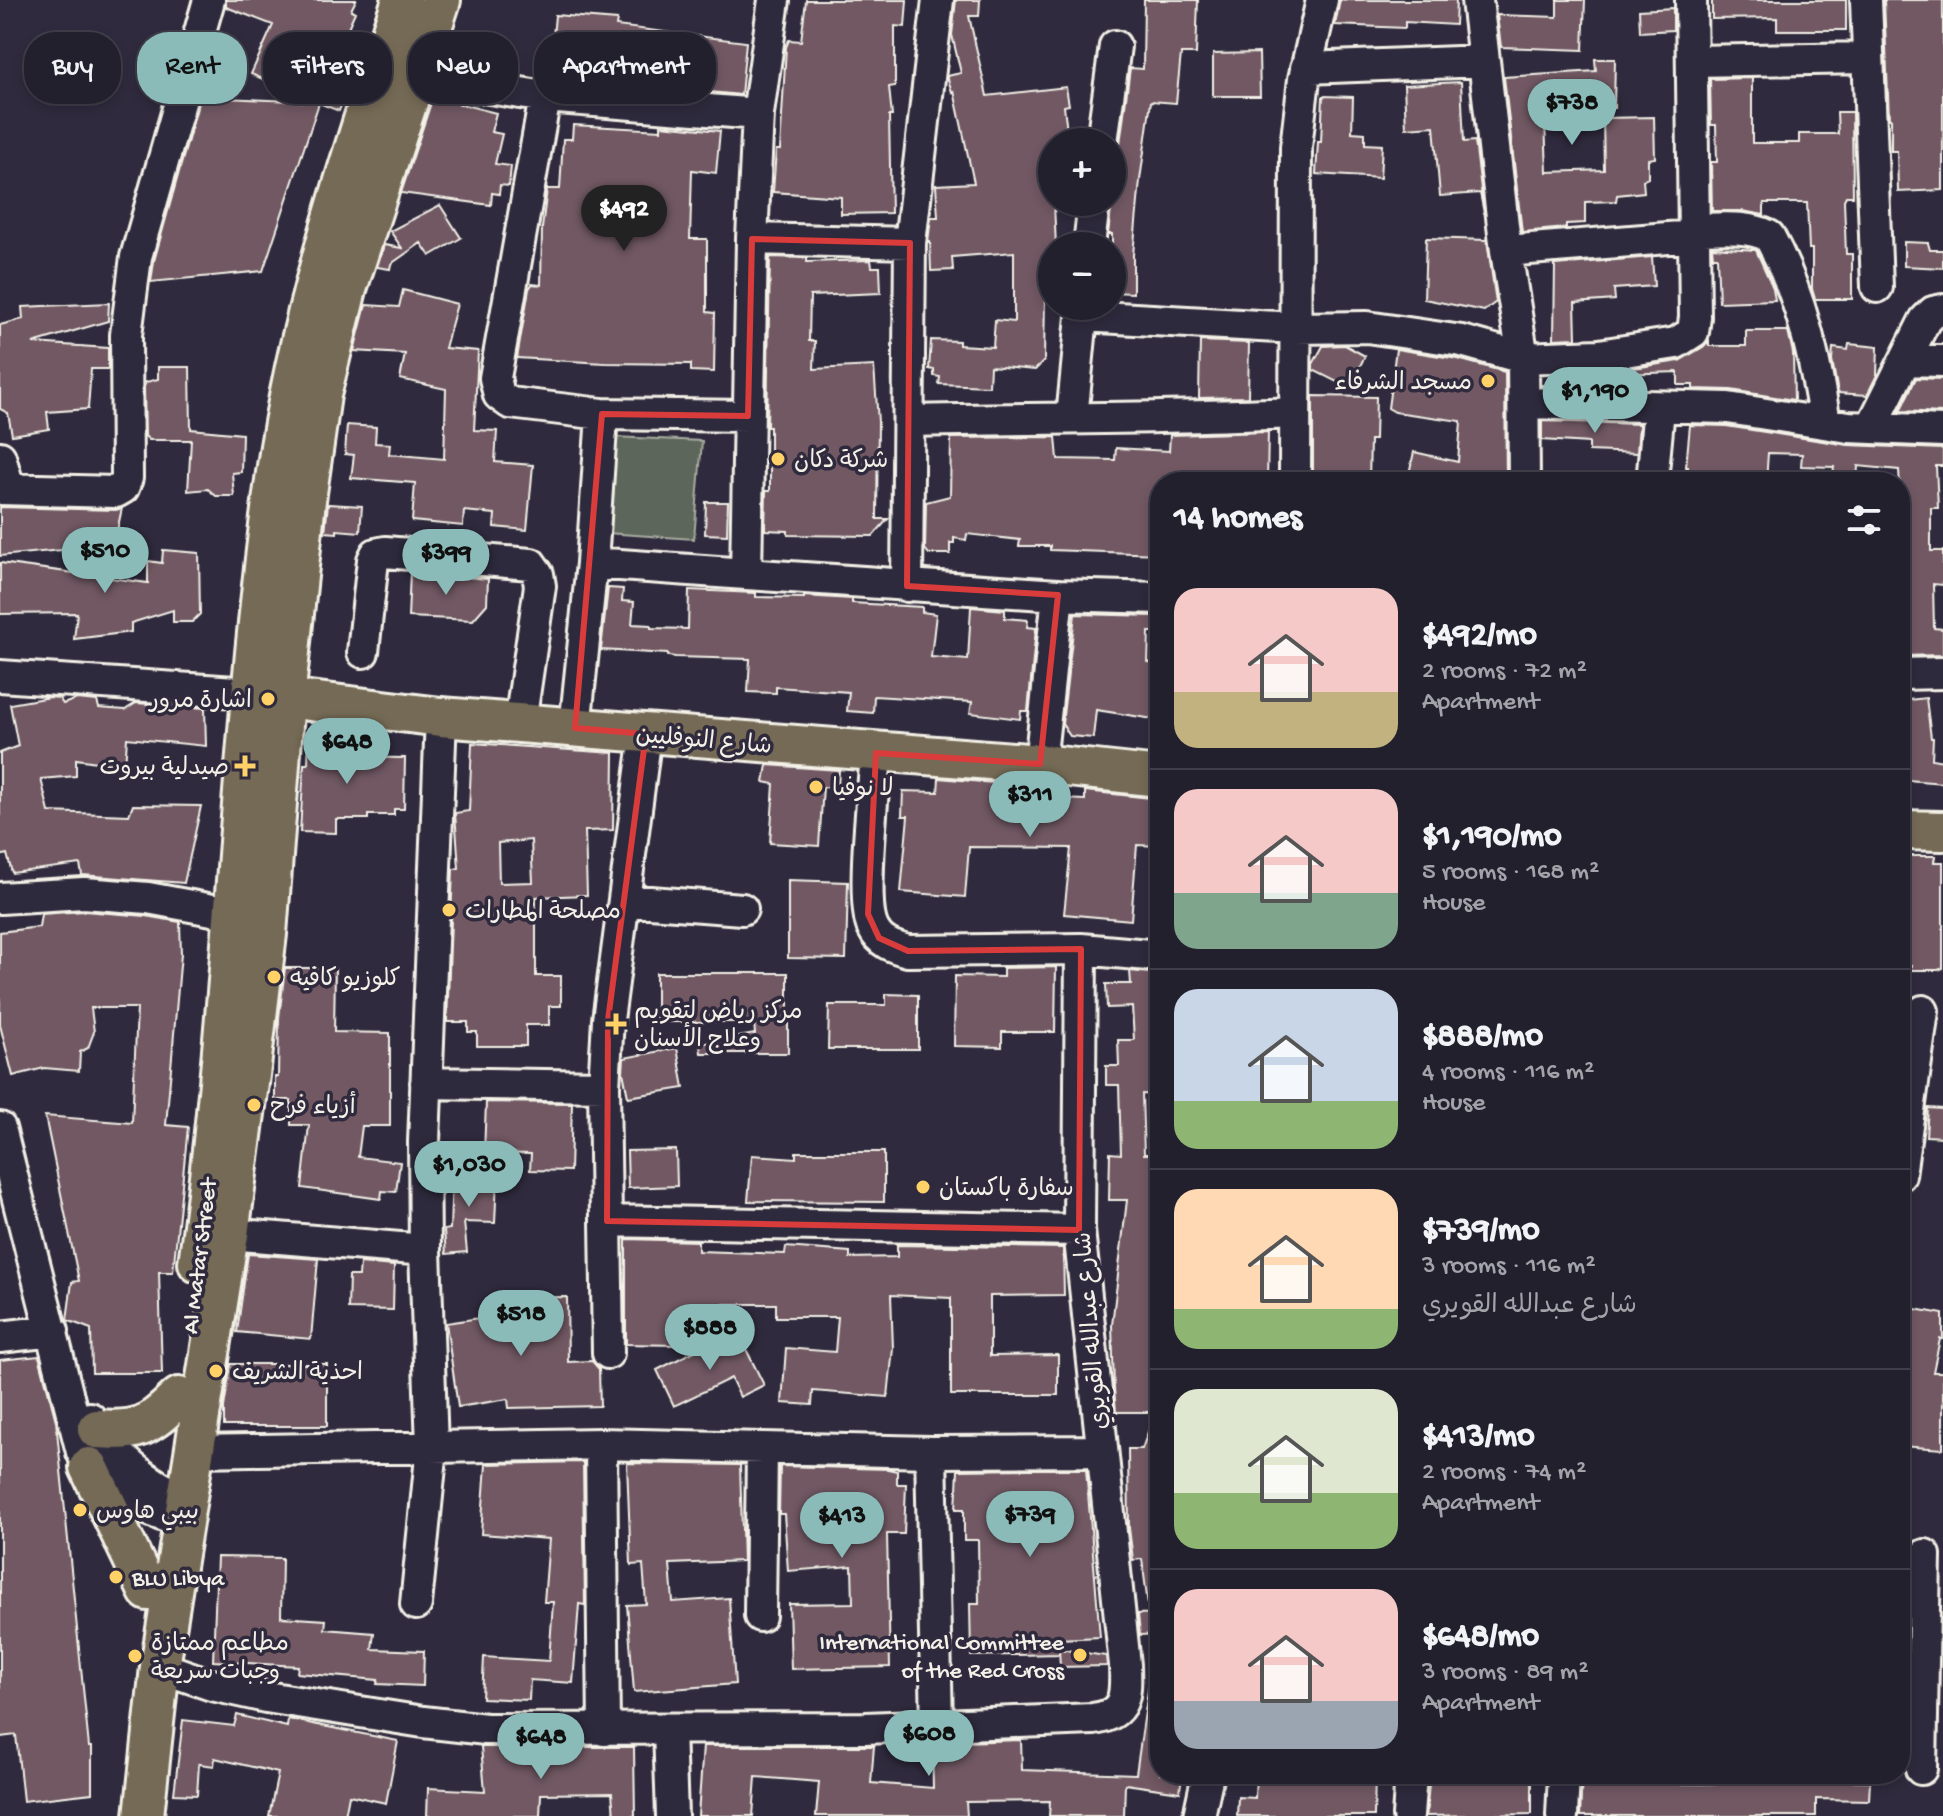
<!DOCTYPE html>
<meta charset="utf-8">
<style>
body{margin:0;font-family:"Gochi Hand","Playpen Sans Arabic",sans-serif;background:#2f2d3a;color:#f1f3f6;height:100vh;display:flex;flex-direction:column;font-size:30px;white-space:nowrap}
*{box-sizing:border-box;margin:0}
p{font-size:26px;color:#a3a3aa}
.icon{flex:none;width:44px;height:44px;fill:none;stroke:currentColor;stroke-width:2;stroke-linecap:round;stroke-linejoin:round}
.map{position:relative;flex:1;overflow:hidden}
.side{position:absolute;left:1150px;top:472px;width:760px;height:1312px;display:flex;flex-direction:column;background:#23202e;border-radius:32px;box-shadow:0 4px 12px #0003,0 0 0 2px #403e4a}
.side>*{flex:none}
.hud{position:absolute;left:24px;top:32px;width:760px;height:72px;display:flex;gap:16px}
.controls{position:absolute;left:1038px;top:128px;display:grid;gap:16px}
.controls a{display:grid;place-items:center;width:88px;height:88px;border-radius:50%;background:#23202e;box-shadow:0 4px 12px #0003,0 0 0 2px #403e4a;font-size:40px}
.price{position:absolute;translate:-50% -68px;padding:0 18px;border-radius:28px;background:#8bbbb9;color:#111;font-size:26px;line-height:52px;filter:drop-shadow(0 2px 4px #0008)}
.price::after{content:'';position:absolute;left:50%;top:48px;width:24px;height:18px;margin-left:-12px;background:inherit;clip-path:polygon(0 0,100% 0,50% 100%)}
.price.selected{background:#222;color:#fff}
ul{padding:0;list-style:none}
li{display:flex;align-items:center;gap:24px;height:200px;padding:0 24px}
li+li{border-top:2px solid #403e4a}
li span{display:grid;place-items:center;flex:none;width:224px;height:160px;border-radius:24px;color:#555}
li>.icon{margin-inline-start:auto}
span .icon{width:96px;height:96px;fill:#fffc;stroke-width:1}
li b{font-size:34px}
h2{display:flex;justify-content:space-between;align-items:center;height:96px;padding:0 24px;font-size:34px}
.pill{padding:0 28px;border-radius:32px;background:#23202e;box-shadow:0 4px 12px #0003,0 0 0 2px #403e4a;font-size:28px;line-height:72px}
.pill.selected{background:#8bbbb9;color:#111}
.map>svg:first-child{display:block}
.green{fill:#5d665a;stroke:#a8aca1;stroke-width:2}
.building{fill:#715964;stroke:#f4f1e8;stroke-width:2;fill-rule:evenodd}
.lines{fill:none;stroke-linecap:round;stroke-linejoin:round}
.minor-casing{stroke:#f4f1e8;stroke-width:36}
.major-casing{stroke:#f4f1e8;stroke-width:44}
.minor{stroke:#2f2a3d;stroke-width:30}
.major{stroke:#746b55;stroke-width:38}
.marked{fill:none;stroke:#d93c3b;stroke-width:6;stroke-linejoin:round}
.poi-dot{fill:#ffd166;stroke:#2f2a3d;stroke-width:3}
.labels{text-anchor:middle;stroke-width:7;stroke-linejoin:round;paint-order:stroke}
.poi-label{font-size:24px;fill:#f4f1e8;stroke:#2f2a3d;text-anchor:start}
.street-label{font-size:24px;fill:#f4f1e8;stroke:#2f2a3d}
</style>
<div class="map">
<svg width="1943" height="1816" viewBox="0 0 1943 1816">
<rect width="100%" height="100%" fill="#2f2a3d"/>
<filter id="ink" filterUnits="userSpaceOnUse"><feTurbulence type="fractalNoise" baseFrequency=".0125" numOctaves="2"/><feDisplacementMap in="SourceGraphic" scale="16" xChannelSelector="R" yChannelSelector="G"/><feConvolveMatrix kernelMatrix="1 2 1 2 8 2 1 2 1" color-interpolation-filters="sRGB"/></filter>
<g filter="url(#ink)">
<path class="green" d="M613 437 702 441 694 539 606 533Z"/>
<path class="building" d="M226 0H356L351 10 355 12 343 39 360 45 349 77 352 79 339 111 319 103 263 271 151 282 154 261 200 97 317 102 251 74 273 25 226 7Z
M806 0H907L905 27 895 26V86L889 87 892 116H889L891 213 841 214V197L773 192 776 150H780L786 47 789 40 801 41Z
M956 0H980L979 16H969L987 96 1066 87 1069 105 1064 106 1068 140 1051 142 1056 246H1052V296H1045L1044 361 1035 370 990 366 989 386 939 384 940 377 934 376V370L929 369 931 340 959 341V345L993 347 995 320 1014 322V252L952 257 953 270 931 271 930 242H928L931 217H938L936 185 974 183 954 91 952 92 947 76 961 73 952 35Z
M1144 0H1198L1196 54H1181L1176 103 1151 101 1140 180 1133 255V293L1112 292V234H1108L1112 202V156L1120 144 1130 68 1143 69Z
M1340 0H1456L1455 25 1405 22V28L1335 25Z
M1557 0H1585L1583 50 1501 47 1497 15 1557 17Z
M1712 0H1846V30H1777V18L1712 19Z
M1884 0H1943V190L1898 192 1897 151H1891V119H1889Z
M1673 8V30L1640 32 1639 10Z
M555 15 617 20 616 26 746 42 741 95 689 90 690 74 633 65 635 54 552 48Z
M1259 53 1260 96H1213V54Z
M1595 59H1615L1614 108 1558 107V121L1545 120 1547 172 1604 170 1603 118 1654 117 1655 158 1648 159V178L1643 180 1644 192 1617 195 1616 201 1585 202V223L1566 224V228L1522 232 1504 77 1596 71Z
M1752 78V143H1799V134H1838L1837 112H1852L1853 196H1846L1844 200 1846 254H1852V299H1815L1812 289V249H1809L1807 203H1764V215L1742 211H1712L1711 162H1717L1716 125H1711L1710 79Z
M1461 82 1464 142 1475 141 1484 213 1480 193 1440 196 1434 126 1406 128 1404 85Z
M1323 96 1353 97 1352 132 1365 133V144L1382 145 1380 178 1316 174 1318 142H1321Z
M433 97 496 113 491 132 502 134 495 164 511 166 509 186 500 185 499 194 492 193 491 205 401 193Z
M573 125 661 130V125L720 131 716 173 692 170 690 239H707V312L715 313 714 372 691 371V364L605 363 517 358 529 289 532 284 541 285 542 228 547 189H560L563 139H572Z
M440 205 461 238 430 256 421 243 391 264 390 269 377 267 384 245 402 248 390 231Z
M1426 238 1487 240 1496 302 1484 311 1424 299Z
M1904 242 1928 243 1930 250H1943V268L1904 266Z
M1712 247 1756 250 1773 288 1775 300 1719 302 1717 257H1713Z
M770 257 807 258V262L871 260 872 267H880L881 293 810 296 809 341H815L814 369 874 366 878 422 877 519H888L873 536 788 535V531L765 530 766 491H770V427H767Z
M1652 257 1654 286 1614 289 1615 300 1575 303 1576 338 1554 339 1555 265Z
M403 290 457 304 445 348 478 351 474 430 497 431 495 462 533 465 527 530 494 527 495 514 464 511 463 526 412 521 415 483 351 478 354 455 345 454 347 425 376 427 375 443 390 444 389 454 444 459 446 389 400 379 405 354 354 351 366 305 399 307Z
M109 303 108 321 33 343 108 348V369H91L88 409 47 412 49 429 12 435 8 413 0 409V325L23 319 22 307Z
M1746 331H1788L1793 353 1794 400 1731 390 1693 389V385H1678V372L1591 375V387L1541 385H1552L1553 375 1602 373 1679 361 1703 347 1709 341V346H1746Z
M1200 341 1249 343 1248 397 1199 398Z
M1849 344 1878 347 1877 375 1867 395 1838 393 1832 360 1833 348 1848 350Z
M1345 345 1365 356 1349 388 1313 370V364L1323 346Z
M1396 349 1458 359 1505 372 1506 482H1407L1414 452 1458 462 1461 421 1395 412 1388 408Z
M158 367H190L191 429 242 434 241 472 232 473 234 496H216L208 489 188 491 191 440H149L145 436 144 387 146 382 158 379Z
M1916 378 1943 379V413L1900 411Z
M1313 396 1376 397 1375 440H1370L1369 482H1313Z
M1542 421 1639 424 1637 453 1589 451V443L1542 440Z
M1690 425 1726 426 1848 445 1943 449V466H1936L1938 508H1931V551H1943V585L1933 584 1934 628 1943 629V655L1900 656 1902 519 1899 470 1858 466 1857 482H1832L1834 467 1801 466 1802 454 1768 453 1766 482H1687L1688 467H1686Z
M1268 432 1267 482H1160V554L1050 550V546H1019L1020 540 967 534 966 540 954 538V543H950V554H929L925 549 926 502 950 496 951 438 1056 437 1058 459 1115 460 1116 448 1169 451 1170 435Z
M706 502H728L727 535 705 534Z
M328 504 362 506 360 532 337 530V533L325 532Z
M0 507 116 510 122 508 114 545 0 556Z
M163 550 199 553 200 614 192 622H173V610L131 623V632L74 639 77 613 0 614V563L148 583V561L162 563Z
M410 572 488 579 487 604 473 620 408 617Z
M608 588 623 589 622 601 634 602 632 624 651 625V628L688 629 689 590 756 593V597L804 598V596L852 599V603L922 607V612L936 614 931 657 968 660 971 607 1005 610V618L1028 620 1027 627 1036 628 1028 711H1021L1020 719 970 713 972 702 874 696 873 713 847 711 849 692 776 687V693L748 692 750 659 675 657 668 656V654L601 650Z
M1075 614 1156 616 1155 632H1149L1148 662 1154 663 1153 668 1160 669V720L1096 710 1093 738 1070 736 1062 724Z
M50 697 59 698 63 704 77 699 97 701 99 708 125 710 136 703 205 708 206 746 127 738 125 766 76 759V776L41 779 49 812 129 815 133 805 201 806 184 883 82 875 80 864 12 873 7 854 0 856V753L18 746 10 704Z
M1926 698 1931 738H1933L1932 759 1943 761V783L1907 780 1905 739 1900 740V701Z
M309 732 337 733 336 757 405 758 404 809H394V815H368V819H336V833L300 832 304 764H308Z
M472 743 614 753 613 830 585 831 587 895 536 897V976H561V1006H549V1025H526V1046H477V1032H468V1022H447L453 869 459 868 455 813 469 811ZM531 840 533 882 499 883 498 843Z
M767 765 839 770 838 788 823 787 819 846 770 843 774 784 764 782Z
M939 778 1037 787V798L1085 800V791L1160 799V846L1137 845 1131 920 1064 914 1071 848 969 847 965 897 901 892 908 816H902L903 791 938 792Z
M1908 856H1935L1934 862H1943V968L1938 970H1910L1911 965H1900V878H1907Z
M788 880 848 882 846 959 788 958Z
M84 911 146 916 180 922 181 954 166 1125 188 1127 173 1272H159L162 1373H92L91 1329 67 1320 72 1282 79 1281 45 1116 132 1123 137 1008H91L94 1032 88 1048 80 1052 79 1071 44 1068 13 1076 0 1025V932L39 927 41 914Z
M1056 967 1055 1032H1002V1047L954 1046 955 976 1003 977V968Z
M285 968H335L334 1032 390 1033V1126H362L358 1157 400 1162 396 1192 382 1191 381 1199 302 1188 309 1125H291V1100H275V1077H278L279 1018Z
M1130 971 1160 974V1095L1142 1094 1144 1154H1160V1613H1149L1142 1559 1133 1560 1129 1528 1128 1449H1142L1155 1412H1116L1114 1388 1112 1325 1127 1200H1109L1110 1153 1121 1154 1119 1085H1106V1066H1119L1118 1040H1134L1132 1007 1107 1008 1106 984H1131Z
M656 973H788V1053H701L700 1044 755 1034 754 1022H656Z
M886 994 918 995V1049H828L829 1005H886Z
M677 1048 684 1088 628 1097 623 1072 624 1058Z
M486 1102 572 1103 570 1171 530 1170 531 1154 484 1153Z
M1928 1108 1943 1109V1137L1926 1136Z
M676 1150 677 1186 628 1188 627 1151Z
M796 1152H884V1202L748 1201 752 1155 796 1158Z
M452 1177 497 1179 495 1223 464 1222 467 1252 446 1254 444 1230 450 1229Z
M626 1239 698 1241V1251L785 1254 786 1247 850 1252V1258L897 1257V1245L1063 1248 1064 1295 990 1296V1356L1058 1355V1395H951V1298L891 1295 893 1348 888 1397 813 1391 812 1405 782 1403 786 1348 835 1352 838 1317H776V1304H724L730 1317H677L676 1345 626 1344Z
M248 1254 318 1259 311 1339 237 1332Z
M360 1263 394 1266 393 1310 348 1309 349 1276H359Z
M567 1297 568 1362 592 1361 599 1369 600 1406 509 1408 508 1399 458 1407 446 1323 506 1314V1298Z
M1910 1308 1943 1314V1339H1940L1933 1372H1943V1449L1900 1446V1339H1903Z
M712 1342 744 1345 764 1385 740 1397 731 1378 674 1406 657 1370Z
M39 1356 56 1421 89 1747H92V1793L23 1801 16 1735 0 1737V1360Z
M231 1364H327V1426H224V1407Z
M583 1462 585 1605 579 1604 573 1683 530 1680 529 1700 482 1698 484 1657 549 1661 553 1602H544L549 1539 481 1534 486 1464Z
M627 1463 740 1465 743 1561 670 1564 673 1602 729 1598 735 1684 634 1692 627 1605 646 1604 643 1564 631 1565Z
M780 1466 888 1469 897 1471V1484H906L904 1534H887L890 1667 791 1669 789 1604 853 1603 852 1566 788 1571 784 1514H779Z
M1029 1469H1086L1100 1637 1059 1639V1654L971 1656 970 1604H979L978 1540H964V1509H956L958 1470Z
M217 1557 282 1558 281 1617 326 1620 325 1629 374 1633 372 1649 424 1651 423 1686 377 1684 378 1680 297 1673 298 1666 213 1661Z
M1160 1613V1634L1140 1635 1138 1614Z
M1059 1649 1106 1656 1107 1666 1060 1667Z
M1150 1677 1160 1678V1774H1182L1180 1792 1125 1784 1124 1816H1049L1050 1801 966 1802 967 1816H816L819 1782 756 1777 753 1816H698L703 1746H874L871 1783 933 1788 932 1743 1021 1740 1022 1770 1136 1774Z
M237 1715 287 1727 288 1719 398 1741 386 1803 349 1795 345 1816H269L278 1773 215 1758 214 1766 199 1764 197 1795 174 1794 183 1720 234 1726Z
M481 1747H634L635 1816H614L612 1793 541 1794 540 1816H427L428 1788 485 1791Z
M1256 1774H1375L1374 1816H1237L1238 1797 1255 1798Z
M1430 1774H1532V1814L1426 1816Z
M1790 1775 1817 1776V1780L1870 1781 1869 1800 1816 1799V1816H1580L1582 1776 1624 1777 1623 1783 1701 1784 1790 1781Z"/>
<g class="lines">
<defs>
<path id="minor" d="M774 0 758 114 752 239 746 574 1058 595 1160 598
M1477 0 1506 251 1523 358 1524 482
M1866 0 1877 287
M1692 61 1867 58
M1306 68 1483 61
M415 76 545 97 758 114
M545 97 495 378 499 395 510 403 602 414 748 416
M1102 142 1115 46
M1693 229C1718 229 1746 225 1769 236 1801 295 1815 358 1825 423
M752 239 910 243
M1089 246 1094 202
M1506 251 1693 236
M1082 316 1296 328 1367 327 1462 341 1523 358 1599 355 1676 343 1693 332 1695 317 1691 0
M1905 360 1943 361
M1525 403 1728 408 1849 427 1943 431
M1072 418 1083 306
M910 421C1038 418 1166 419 1293 413
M1871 428 1925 320 1933 312 1943 310
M0 457 9 488
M1295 482 1296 147 1304 79 1322 0
M1652 482 1659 408
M0 489 116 492 123 488 127 478 126 335 136 257 209 0
M592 563 602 414
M907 586 910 243 938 0
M363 652 373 560 376 554 385 552 531 564 538 574 540 586 520 723
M1900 674 1943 673
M0 676 250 693
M575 728 592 563 746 574
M876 753C874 788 860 902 873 928 880 943 893 947 908 951L1081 949 1160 956
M1040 764 1058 595
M0 898 84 893 148 898 234 914
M624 900 742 909
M426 1083 604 1086 608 1353
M604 1086 608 1020 646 734
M0 1128 82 1452C102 1493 143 1509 183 1523
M1900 1175 1923 1011
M607 1221 1079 1230
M229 1234 425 1250
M0 1337 53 1331
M90 1418C114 1455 145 1483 186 1500
M601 1444 604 1730
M196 1451 601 1444 931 1452 1101 1451
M931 1452 937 1725
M416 1604 432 1447 425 1250 424 1142 441 717
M760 1616 762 1448
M160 1667 212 1685 266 1697 423 1722 486 1729 865 1728 1093 1719C1127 1715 1126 1694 1125 1665L1079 1230 1081 949
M669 1730 672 1816
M1921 1769 1925 1555
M1199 1816 1208 1774
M1408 1816 1411 1774
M1562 1816 1564 1774"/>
<path id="major" d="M260 695 441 717 1040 764 1160 777
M1900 830 1943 831
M198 1263C235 1001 239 735 276 473 299 311 351 155 402 0
M97 1429C141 1432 147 1427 179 1397
M89 1467 148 1591
M144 1816 160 1667 229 1234 249 1083 267 934 285 699 306 500 321 395 347 289 441 0"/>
</defs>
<use href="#minor" class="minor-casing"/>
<use href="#major" class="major-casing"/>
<use href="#minor" class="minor"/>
<use href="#major" class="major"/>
</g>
</g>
<path class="marked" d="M752 239 910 243 907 586 1058 595 1040 764 876 753 868 914 879 938 908 951 1081 949 1079 1230 607 1221 608 1020 646 734 575 728 602 414 748 416Z"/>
<g class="poi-dot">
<circle cx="1488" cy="381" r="8"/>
<circle cx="778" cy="459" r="8"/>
<circle cx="268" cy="699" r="8"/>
<path d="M241 754h8v8h8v8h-8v8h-8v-8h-8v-8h8z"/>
<circle cx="816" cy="787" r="8"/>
<circle cx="449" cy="910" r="8"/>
<circle cx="274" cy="977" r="8"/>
<path d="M612 1012h8v8h8v8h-8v8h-8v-8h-8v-8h8z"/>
<circle cx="254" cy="1105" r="8"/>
<circle cx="923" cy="1187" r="8"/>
<circle cx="216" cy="1371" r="8"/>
<circle cx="80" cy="1510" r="8"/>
<circle cx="116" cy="1577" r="8"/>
<circle cx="1080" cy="1655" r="8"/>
<circle cx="135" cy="1656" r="8"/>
</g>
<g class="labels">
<g class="poi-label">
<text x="1472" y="389" text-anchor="end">مسجد الشرفاء</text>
<text x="794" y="467">شركة دكان</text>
<text x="252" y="707" text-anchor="end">اشارة مرور</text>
<text x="229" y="774" text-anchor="end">صيدلية بيروت</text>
<text x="832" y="795">لا نوفيا</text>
<text x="465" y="918">مصلحة المطارات</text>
<text x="290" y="985">كلوزيو كافيه</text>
<text x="634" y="1018">مركز رياض لتقويم<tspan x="634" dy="28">وعلاج الأسنان</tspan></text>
<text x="270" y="1113">أزياء فرح</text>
<text x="939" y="1195">سفارة باكستان</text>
<text x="232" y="1379">احذية الشريف</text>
<text x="96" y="1518">بيبي هاوس</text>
<text x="132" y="1585">BLU Libya</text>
<text x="1064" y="1649" text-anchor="end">International Committee<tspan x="1064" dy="28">of the Red Cross</tspan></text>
<text x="151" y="1650">مطاعم ممتازة<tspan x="151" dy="28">وجبات سريعة</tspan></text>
</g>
<g class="street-label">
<text transform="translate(704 739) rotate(5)" y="8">شارع النوفليين</text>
<text transform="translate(198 1256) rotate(-83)" y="8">Al Matar Street</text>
<text transform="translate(1090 1331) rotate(-95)" y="8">شارع عبدالله القويري</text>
</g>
</g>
</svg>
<div class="controls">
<a>+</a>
<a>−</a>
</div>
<b class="price" style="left:1572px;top:147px">$738</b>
<b class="price selected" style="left:624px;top:253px">$492</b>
<b class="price" style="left:1595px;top:435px">$1,190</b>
<b class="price" style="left:105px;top:595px">$510</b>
<b class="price" style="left:446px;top:597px">$399</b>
<b class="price" style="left:347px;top:786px">$648</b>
<b class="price" style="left:1030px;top:839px">$311</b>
<b class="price" style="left:469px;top:1209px">$1,030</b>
<b class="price" style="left:521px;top:1358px">$518</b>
<b class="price" style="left:710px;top:1372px">$888</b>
<b class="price" style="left:1030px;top:1559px">$739</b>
<b class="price" style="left:842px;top:1560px">$413</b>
<b class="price" style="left:929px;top:1778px">$608</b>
<b class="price" style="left:541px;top:1781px">$648</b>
<div class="hud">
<a class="pill">Buy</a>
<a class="pill selected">Rent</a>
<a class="pill">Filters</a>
<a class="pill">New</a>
<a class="pill">Apartment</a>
</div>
<section class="side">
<h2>14 homes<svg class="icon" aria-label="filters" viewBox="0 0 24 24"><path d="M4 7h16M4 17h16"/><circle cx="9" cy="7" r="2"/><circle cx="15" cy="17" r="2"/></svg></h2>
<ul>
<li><span style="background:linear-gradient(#f6c9c9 65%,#c2b280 0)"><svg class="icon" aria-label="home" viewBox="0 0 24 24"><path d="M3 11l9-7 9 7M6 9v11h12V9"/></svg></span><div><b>$492/mo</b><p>2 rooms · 72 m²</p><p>Apartment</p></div></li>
<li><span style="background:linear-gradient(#f6c9c9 65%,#7fa58c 0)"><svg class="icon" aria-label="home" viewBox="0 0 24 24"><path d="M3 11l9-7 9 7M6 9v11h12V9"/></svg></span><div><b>$1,190/mo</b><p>5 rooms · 168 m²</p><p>House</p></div></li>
<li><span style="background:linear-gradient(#c9d6e8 70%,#8fb573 0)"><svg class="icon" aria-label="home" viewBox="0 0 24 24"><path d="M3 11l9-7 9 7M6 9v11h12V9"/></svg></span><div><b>$888/mo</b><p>4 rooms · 116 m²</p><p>House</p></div></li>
<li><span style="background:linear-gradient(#ffd9b3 75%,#8fb573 0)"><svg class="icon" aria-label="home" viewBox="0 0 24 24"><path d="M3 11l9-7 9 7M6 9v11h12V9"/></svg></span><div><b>$739/mo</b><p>3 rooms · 116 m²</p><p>شارع عبدالله القويري</p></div></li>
<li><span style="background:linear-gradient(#dfe7d0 65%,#8fb573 0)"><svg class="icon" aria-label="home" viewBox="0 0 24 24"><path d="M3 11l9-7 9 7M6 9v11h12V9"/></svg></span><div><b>$413/mo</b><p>2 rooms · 74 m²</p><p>Apartment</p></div></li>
<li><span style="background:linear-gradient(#f6c9c9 70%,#9aa5b1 0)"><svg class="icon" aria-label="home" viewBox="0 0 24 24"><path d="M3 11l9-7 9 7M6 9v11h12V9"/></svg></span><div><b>$648/mo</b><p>3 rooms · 89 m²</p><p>Apartment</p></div></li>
</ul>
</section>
</div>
